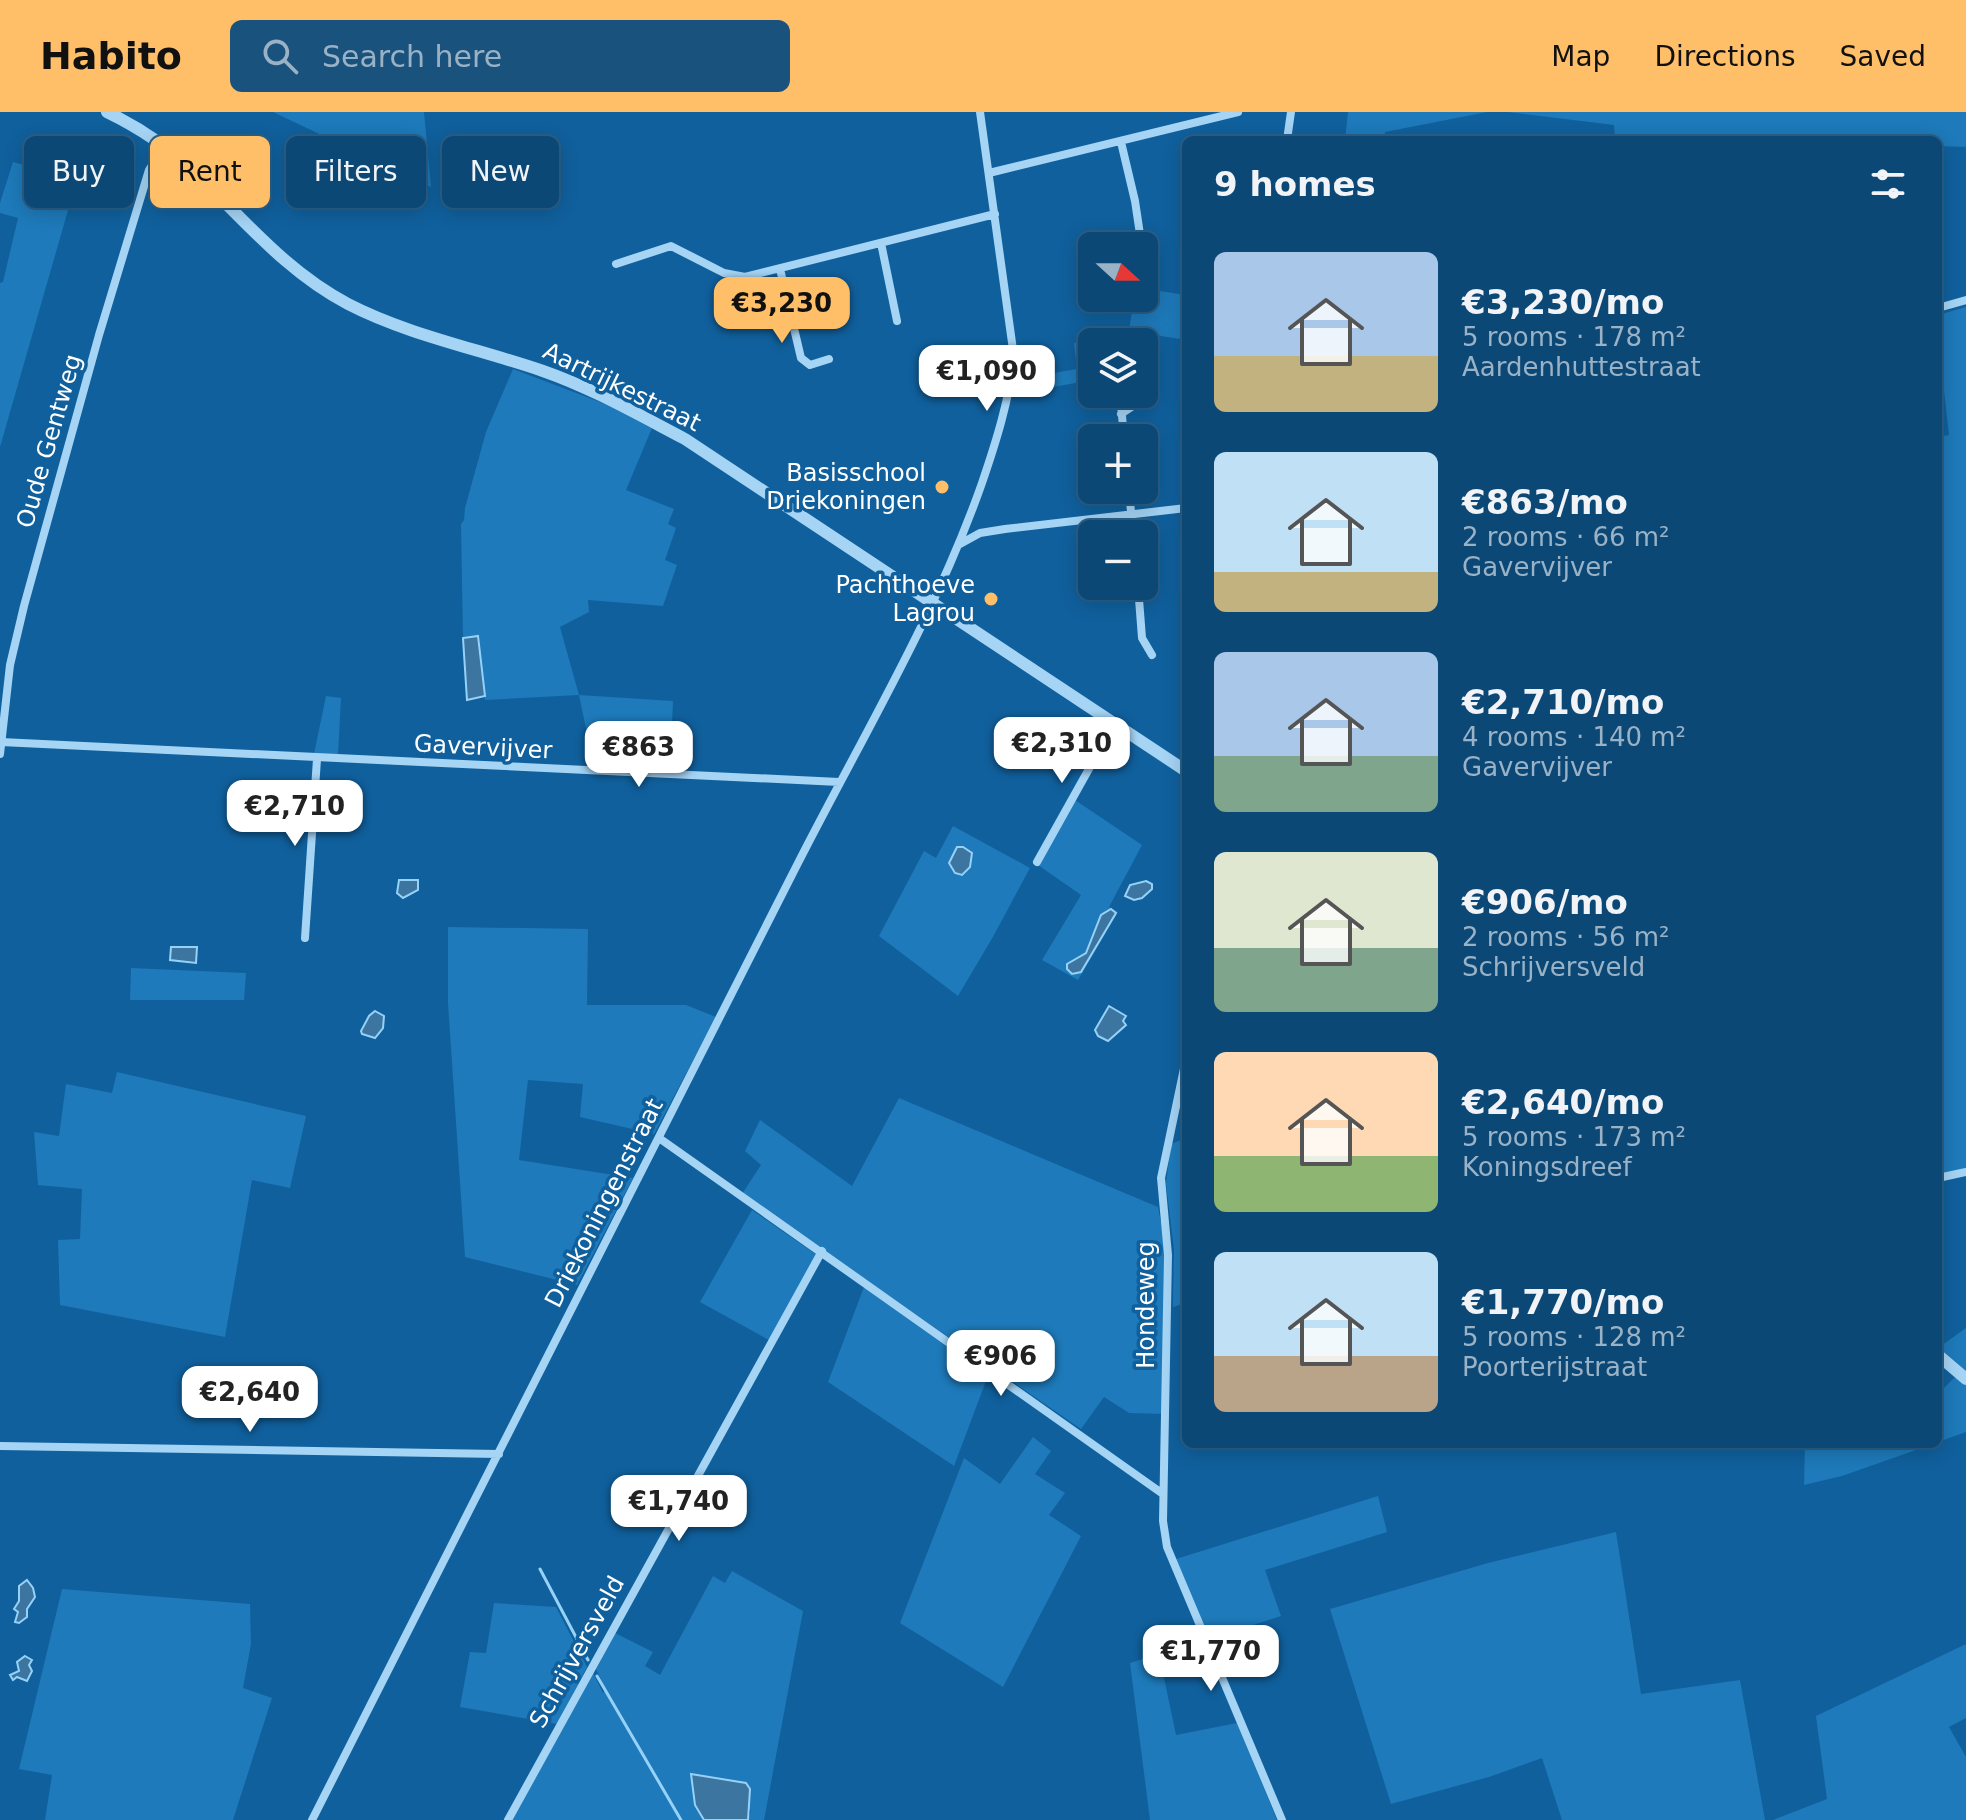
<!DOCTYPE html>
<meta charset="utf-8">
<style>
body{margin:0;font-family:"DejaVu Sans",sans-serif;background:#1a527e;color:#f1f3f6;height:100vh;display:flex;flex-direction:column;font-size:30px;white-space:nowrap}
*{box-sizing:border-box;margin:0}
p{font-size:26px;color:#9ab2c5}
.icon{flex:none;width:44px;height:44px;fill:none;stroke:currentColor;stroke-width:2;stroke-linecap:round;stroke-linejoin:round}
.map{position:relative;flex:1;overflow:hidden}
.details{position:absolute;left:1182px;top:24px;width:760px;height:1312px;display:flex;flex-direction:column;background:#0c4876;border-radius:12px;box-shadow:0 4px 20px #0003,0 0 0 2px #2c6088}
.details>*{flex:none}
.banner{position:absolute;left:24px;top:24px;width:760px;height:72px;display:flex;gap:16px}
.needle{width:52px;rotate:111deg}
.buttons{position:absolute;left:1078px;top:120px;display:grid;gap:16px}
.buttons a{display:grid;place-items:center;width:80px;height:80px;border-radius:12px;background:#0c4876;box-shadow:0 4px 20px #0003,0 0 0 2px #2c6088;font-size:40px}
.price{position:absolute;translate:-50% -68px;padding:0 18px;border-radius:16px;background:#fff;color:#222;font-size:26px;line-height:52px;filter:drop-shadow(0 2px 4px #0008)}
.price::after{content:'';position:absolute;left:50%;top:48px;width:24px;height:18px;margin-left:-12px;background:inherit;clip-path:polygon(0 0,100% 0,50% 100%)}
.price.active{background:#ffbf69;color:#111}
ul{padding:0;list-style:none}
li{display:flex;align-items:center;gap:24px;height:200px;padding:0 32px}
li span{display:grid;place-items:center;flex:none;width:224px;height:160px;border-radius:12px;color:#555}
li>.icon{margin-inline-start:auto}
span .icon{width:96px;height:96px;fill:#fffc;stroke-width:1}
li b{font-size:34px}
h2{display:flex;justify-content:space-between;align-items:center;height:96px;padding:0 32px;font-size:34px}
.pill{padding:0 28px;border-radius:12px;background:#0c4876;box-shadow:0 4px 20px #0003,0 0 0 2px #2c6088;font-size:28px;line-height:72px}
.pill.active{background:#ffbf69;color:#111}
header{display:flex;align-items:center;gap:48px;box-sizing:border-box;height:112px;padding:0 40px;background:#ffbf69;color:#111}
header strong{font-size:38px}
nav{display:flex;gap:44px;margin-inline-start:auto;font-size:28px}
.search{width:560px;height:72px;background:#1a527e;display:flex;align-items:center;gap:20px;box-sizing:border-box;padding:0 28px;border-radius:12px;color:#9ab2c5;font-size:30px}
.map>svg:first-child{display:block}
.green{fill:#1e7aba}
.water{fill:#3b75a0;stroke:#96d1f8;stroke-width:2}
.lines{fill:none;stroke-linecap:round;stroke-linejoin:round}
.stream{stroke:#96d1f8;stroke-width:3}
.minor{stroke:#a5d4f5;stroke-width:8}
.tertiary{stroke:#a5d4f5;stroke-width:12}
.poi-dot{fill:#ffbf69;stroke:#10609d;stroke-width:3}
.labels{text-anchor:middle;stroke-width:7;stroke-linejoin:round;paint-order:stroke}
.street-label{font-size:24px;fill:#fff;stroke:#10609d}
.poi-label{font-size:24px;fill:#fff;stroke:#10609d;text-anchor:end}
</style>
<header>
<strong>Habito</strong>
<div class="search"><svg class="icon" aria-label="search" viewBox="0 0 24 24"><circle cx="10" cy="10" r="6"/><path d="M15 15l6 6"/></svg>Search here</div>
<nav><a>Map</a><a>Directions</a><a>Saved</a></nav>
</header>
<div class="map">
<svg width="1966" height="1708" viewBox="0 0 1966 1708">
<rect width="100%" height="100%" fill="#10609d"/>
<path class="green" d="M273 0H424L431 75Z
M1348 0H1487L1385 20V28H1345Z
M1507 0H1966V35L1938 34V28H1615L1614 13Z
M13 50 77 67 0 335V171L3 170 18 106 0 101V91Z
M1146 177 1186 183V228L1142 221V230H1092V268L1020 281 1019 267 1077 257 1074 231 1128 225 1134 186H1144Z
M1966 195V1060L1938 1066V325L1949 323 1938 225V203Z
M513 257 621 298 652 316 626 378 674 397 668 412 676 416 665 448 677 453 663 494 588 488 589 500 560 515 579 583 673 589 670 659 594 655 579 583 485 588 478 525 463 526 461 412 464 408 465 396 486 320Z
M326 584 341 586 338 643 314 642Z
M1075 688 1142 733 1109 795 1118 800 1078 868 1042 848 1081 783 1038 753Z
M953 714 1030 756 994 823 958 884 879 824 924 739 936 746Z
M448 815 588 817 587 893H686L716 905 654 1022 580 1005 583 972 528 968 519 1048 633 1066 577 1173 465 1145 448 891Z
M131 856 246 861 244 888H130Z
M117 960 306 1004 290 1076 252 1068 225 1225 60 1193 58 1128 80 1127 82 1077 38 1073 34 1020 59 1024 66 972 112 981Z
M899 986 1158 1095 1164 1127 1163 1302 1129 1301 1104 1285 1081 1317 742 1082 761 1053 745 1039 760 1008 852 1074Z
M1186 1026V1191L1173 1195 1174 1137 1166 1072 1171 1032Z
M752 1098 817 1143 769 1228 700 1190Z
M864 1175 989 1261 954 1354 828 1270Z
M1966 1216V1320L1938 1330V1282L1959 1261 1938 1243V1236Z
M1033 1325 1051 1339 1035 1362 1065 1381 1049 1403 1081 1424 1003 1575 900 1511 964 1346 1000 1372Z
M1805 1332H1933L1842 1364 1804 1373Z
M1378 1384 1387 1420 1265 1458 1281 1504 1209 1527 1176 1447Z
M1616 1420 1641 1582 1740 1568 1765 1708H1562L1542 1646 1489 1665 1391 1692 1330 1497 1488 1451Z
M732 1459 803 1499 764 1708H748L751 1699 692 1662 695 1693 704 1708H512L593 1561 603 1581 606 1578 596 1557 615 1521 653 1540 645 1554 660 1563 713 1464 725 1471Z
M62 1477 250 1492 251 1532 243 1576 272 1586 233 1708H45L52 1663 19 1657Z
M494 1491 556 1495 587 1555 557 1612 460 1595 470 1540 486 1541Z
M1966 1532V1606L1949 1615 1966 1645V1708H1773L1827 1687 1816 1604Z
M1159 1542 1176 1623 1237 1611 1277 1708H1150L1130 1551Z"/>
<path class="water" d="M478 524 485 584 467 588 463 526Z
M957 735H963L972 741 970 755 962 763 955 761 949 751Z
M399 768H418V778L403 786 397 781Z
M1146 769 1152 772V777L1142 786 1134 788 1125 784 1130 773Z
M1111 797 1116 801 1081 860 1072 862 1067 857V852L1086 841 1101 803Z
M171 835H197L196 851 170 848Z
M1109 894 1126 904 1123 909 1126 913 1108 929 1098 924 1095 918Z
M375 899 384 904 383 916 375 926 362 922 361 919 369 904Z
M27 1468 33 1476 35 1485 27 1497V1505L19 1511 15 1510 18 1500 14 1497 19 1489V1474Z
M25 1544 32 1548 29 1553 32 1559 27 1569 17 1565 13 1568 10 1563 19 1559 17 1550Z
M691 1662 746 1671 750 1677 748 1708H704L695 1693Z"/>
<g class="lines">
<path class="stream" d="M540 1457 588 1548
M597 1564 681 1708"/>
<path class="minor" d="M1287 28 1291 0
M1121 30 1135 89 1141 129
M989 61 1238 0
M881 131 897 209
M1131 134 1141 129 1142 133
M1144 143 1146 159 1144 168
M616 152 671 134 724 161 745 165 995 102
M780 157 801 246 810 253 829 247
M1938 196 1966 188
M1120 282 1124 326
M1121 302 1136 292 1140 282
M1129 378 1133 422
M960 432 980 421 1005 417 1186 396
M1138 474 1142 526 1152 543
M1 630 839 670
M0 642 10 553 24 494 99 223 149 58 164 34
M1037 750 1114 612
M305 826 317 647
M1186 947 1161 1066 1168 1143 1163 1409 1167 1435 1282 1708
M659 1026 1163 1382
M1938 1066 1966 1060
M0 1334 499 1342
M312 1708C474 1390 636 1072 797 753 861 627 935 505 982 371 996 330 1009 289 1014 245L980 0
M508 1708 822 1139"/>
<path class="tertiary" d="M107 0C138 15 167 34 192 58 243 106 285 159 348 192 408 223 479 237 543 259 592 276 639 303 685 327L1186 659
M1938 1243 1966 1267"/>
</g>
<g class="poi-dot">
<circle cx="942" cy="375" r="8"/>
<circle cx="991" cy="487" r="8"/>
</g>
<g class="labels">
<g class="street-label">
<text transform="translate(622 275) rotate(26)" y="8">Aartrijkestraat</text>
<text transform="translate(49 329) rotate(-74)" y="8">Oude Gentweg</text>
<text transform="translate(483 635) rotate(3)" y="8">Gavervijver</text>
<text transform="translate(604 1091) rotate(-63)" y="8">Driekoningenstraat</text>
<text transform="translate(1146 1193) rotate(-90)" y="8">Hondeweg</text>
<text transform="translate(577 1540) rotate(-61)" y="8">Schrijversveld</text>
</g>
<g class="poi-label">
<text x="926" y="369">Basisschool<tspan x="926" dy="28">Driekoningen</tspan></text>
<text x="975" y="481">Pachthoeve<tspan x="975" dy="28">Lagrou</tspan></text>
</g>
</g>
</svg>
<div class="buttons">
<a><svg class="needle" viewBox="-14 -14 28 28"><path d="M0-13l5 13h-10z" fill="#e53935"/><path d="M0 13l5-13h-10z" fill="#9ab2c5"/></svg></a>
<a><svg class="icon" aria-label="layers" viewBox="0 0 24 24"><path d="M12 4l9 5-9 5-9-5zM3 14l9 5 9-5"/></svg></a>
<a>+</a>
<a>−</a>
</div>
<b class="price active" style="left:782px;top:233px">€3,230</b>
<b class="price" style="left:987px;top:301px">€1,090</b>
<b class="price" style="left:1062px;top:673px">€2,310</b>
<b class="price" style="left:639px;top:677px">€863</b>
<b class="price" style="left:295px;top:736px">€2,710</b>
<b class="price" style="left:1001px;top:1286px">€906</b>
<b class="price" style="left:250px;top:1322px">€2,640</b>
<b class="price" style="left:679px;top:1431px">€1,740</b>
<b class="price" style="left:1211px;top:1581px">€1,770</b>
<div class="banner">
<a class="pill">Buy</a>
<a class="pill active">Rent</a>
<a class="pill">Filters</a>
<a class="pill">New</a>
</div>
<section class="details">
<h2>9 homes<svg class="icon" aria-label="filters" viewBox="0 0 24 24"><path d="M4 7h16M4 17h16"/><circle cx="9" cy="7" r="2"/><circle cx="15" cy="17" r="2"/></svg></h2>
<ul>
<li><span style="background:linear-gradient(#a9c7e8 65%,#c2b280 0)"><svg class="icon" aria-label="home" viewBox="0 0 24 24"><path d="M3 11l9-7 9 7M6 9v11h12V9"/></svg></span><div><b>€3,230/mo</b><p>5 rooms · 178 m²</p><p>Aardenhuttestraat</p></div></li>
<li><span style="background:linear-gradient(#bfe0f5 75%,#c2b280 0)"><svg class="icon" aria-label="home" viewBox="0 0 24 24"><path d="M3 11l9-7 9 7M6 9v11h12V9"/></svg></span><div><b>€863/mo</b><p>2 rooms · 66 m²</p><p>Gavervijver</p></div></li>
<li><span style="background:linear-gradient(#a9c7e8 65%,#7fa58c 0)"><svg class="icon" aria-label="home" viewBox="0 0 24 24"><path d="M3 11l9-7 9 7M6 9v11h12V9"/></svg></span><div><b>€2,710/mo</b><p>4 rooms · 140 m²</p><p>Gavervijver</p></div></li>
<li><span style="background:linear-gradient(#dfe7d0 60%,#7fa58c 0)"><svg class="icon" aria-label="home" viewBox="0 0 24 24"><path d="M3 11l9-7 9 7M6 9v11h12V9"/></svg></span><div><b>€906/mo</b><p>2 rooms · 56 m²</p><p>Schrijversveld</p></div></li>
<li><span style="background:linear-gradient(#ffd9b3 65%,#8fb573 0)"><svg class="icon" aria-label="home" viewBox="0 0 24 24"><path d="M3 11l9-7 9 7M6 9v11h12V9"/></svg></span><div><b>€2,640/mo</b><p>5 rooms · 173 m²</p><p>Koningsdreef</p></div></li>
<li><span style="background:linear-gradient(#bfe0f5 65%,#b9a48a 0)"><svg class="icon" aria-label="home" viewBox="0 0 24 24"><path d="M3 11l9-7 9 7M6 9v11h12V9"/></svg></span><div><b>€1,770/mo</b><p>5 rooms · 128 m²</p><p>Poorterijstraat</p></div></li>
</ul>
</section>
</div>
